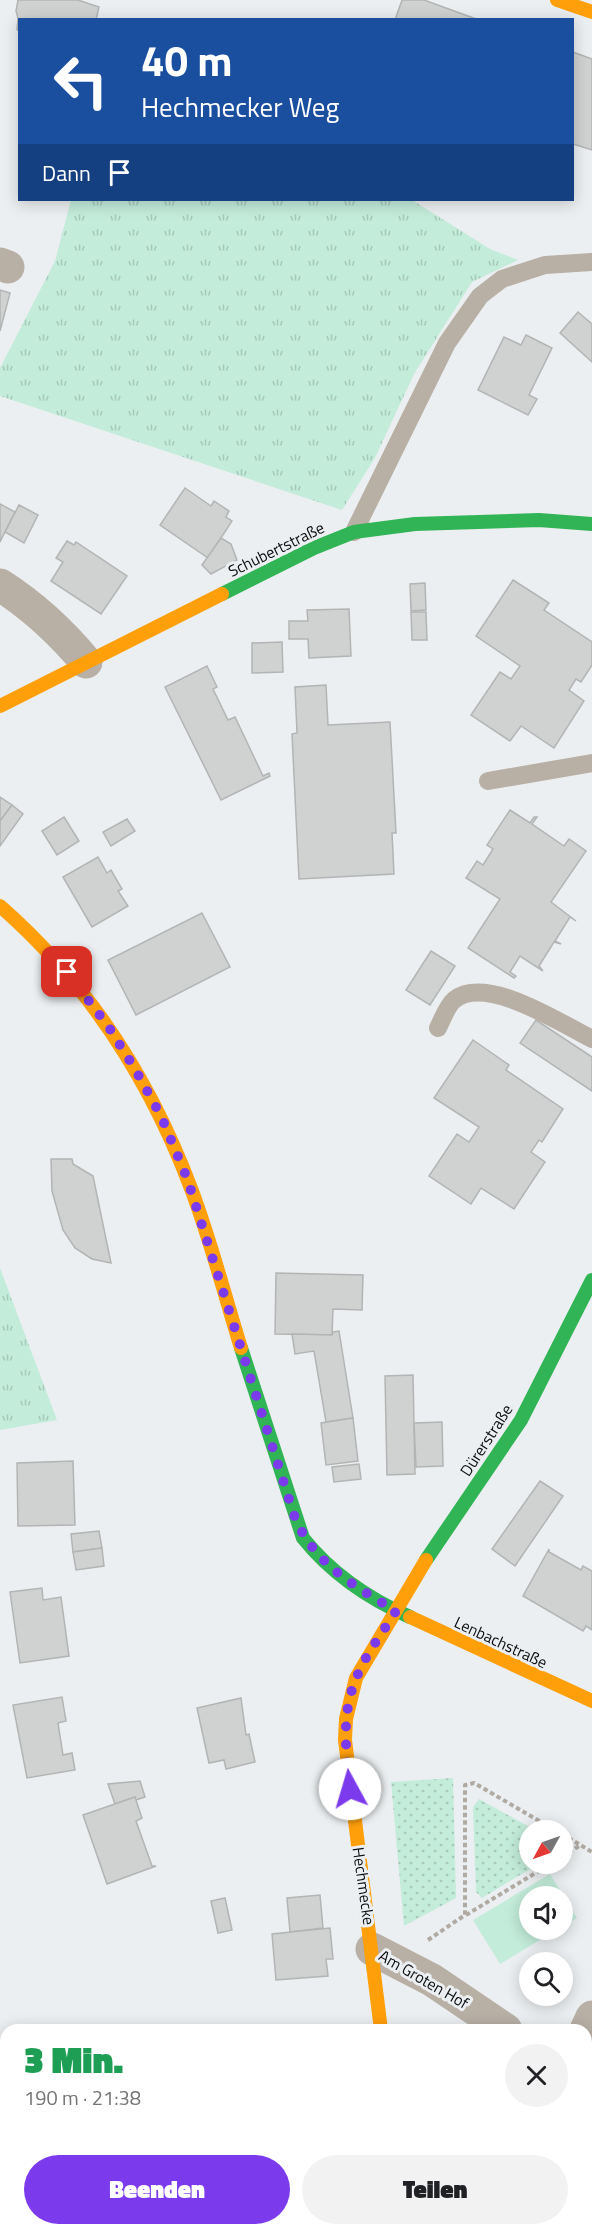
<!DOCTYPE html>
<html lang="de">
<head>
<meta charset="utf-8">
<style>
  body { margin:0; font-family:"Titillium Web",sans-serif; background:#f2f2f2; color:#202124; height:100vh; display:flex; flex-direction:column; font-size:22px; white-space:nowrap }
  * { box-sizing:border-box; margin:0 }
  p { font-size:20px; color:#757577 }
  .icon { flex:none; width:33px; height:33px; fill:none; stroke:currentColor; stroke-width:2; stroke-linecap:round; stroke-linejoin:round }
  .map { position:relative; flex:1; overflow:hidden }
  .side { position:absolute; left:0px; top:2024px; width:592px; height:212px; display:flex; flex-direction:column; background:#fff; border-radius:18px 18px 0 0; box-shadow:0 3px 15px #0003 }
  .side>* { flex:none }
  .guide { position:absolute; left:18px; top:18px; width:556px; height:183px; border-radius:0px; box-shadow:0 3px 15px #0003; background:#1a4fa0; color:#fff; overflow:hidden }
  .needle { width:39px; rotate:230deg }
  .controls { position:absolute; left:519px; top:1820px; display:grid; gap:12px }
  .controls a { display:grid; place-items:center; width:54px; height:54px; border-radius:50%; background:#fff; box-shadow:0 3px 15px #0003; font-size:30px }
  .pin { position:absolute; display:grid; place-items:center; width:51px; height:51px; color:#fff; margin:-26px; border-radius:12px; box-shadow:0 3px 9px #0006 }
  .me { position:absolute; width:66px; margin:-33px; rotate:354deg; stroke-linejoin:round; filter:drop-shadow(0 0 4px #0008) }
  .turn { display:flex; align-items:center; gap:21px; height:126px; padding:0 24px; font-size:27px }
  .turn .icon { width:78px; height:78px; stroke-width:2.5 }
  .turn b { display:block; font-size:42px; line-height:51px }
  .then { display:flex; align-items:center; height:57px; padding:0 24px; background:#0003; gap:12px; font-size:22px }
  .round { display:grid; place-items:center; flex:none; width:63px; height:63px; border-radius:32px; background:#f2f2f2 }
  .overview { display:flex; align-items:center; justify-content:space-between; height:102px; padding:0 24px }
  h1 { font-size:36px; font-weight:800; line-height:45px; color:#1e9e55 }
  .cta { display:flex; gap:12px; margin-top:auto; padding:12px 24px }
  .cta a { flex:1; height:69px; border-radius:36px; background:#7c3aed; color:#fff; font-size:24px; font-weight:800; line-height:69px; text-align:center }
  .cta a+a { background:#f2f2f2; color:#202124 }
  .map>svg:first-child { display:block }
</style>
</head>
<body>
<div class="map">
<svg width="592" height="2234" viewBox="0 0 592 2234">
  <defs>
    <pattern id="grass-tufts" width="24" height="20" patternUnits="userSpaceOnUse" patternTransform="scale(1.5)"><rect width="24" height="20" fill="#c3ecda"/><path d="M3 7l-1-3M5 7V3M7 7l1-3M15 17l-1-3M17 17v-4M19 17l1-3" fill="none" stroke="#a6c9ba"/></pattern>
    <pattern id="park-dots" width="8" height="8" patternUnits="userSpaceOnUse" patternTransform="scale(1.5)"><rect width="8" height="8" fill="#c3ecda"/><path d="M2 2h.1M6 6h.1" fill="none" stroke="#a6c9ba" stroke-width="1.8" stroke-linecap="round"/></pattern>
  </defs>
  <rect width="100%" height="100%" fill="#eceff1"/>
  <g fill="url(#grass-tufts)">
    <path d="M71,200H412L490,249L518,260L472,282L414,374L375,458L342,510L0,396V368L55,261Z"/>
    <path d="M0,1268L57,1420L0,1430Z"/>
  </g>
  <g fill="url(#park-dots)">
    <path d="M453,1778L456,1898L404,1926L391,1782Z"/>
    <path d="M479,1799L535,1830H530V1863H540L482,1898L476,1892L473,1807Z"/>
  </g>
  <path fill="#c3ecda" d="M550,1874L577,1918L563,1926L562,1896H530V1929H558L500,1964L473,1920Z"/>
  <g fill="#d0d1d1" stroke="#b3b4b4" stroke-width="1.5">
    <path d="M18,0H78L99,7L96,20H20V31L17,30L18,18L16,11Z"/>
    <path d="M402,0H424L479,20H395Z"/>
    <path d="M573,52L592,59V150L573,144Z"/>
    <path d="M0,290L10,293L0,331Z"/>
    <path d="M578,312L592,324V362L560,333Z"/>
    <path d="M526,335L552,348L529,395L537,399L528,415L478,390L504,337L521,345Z"/>
    <path d="M185,488L211,506L214,501L229,511L226,517L232,521L208,558L160,525Z"/>
    <path d="M0,504L15,512L0,542Z"/>
    <path d="M19,505L38,515L24,543L5,532Z"/>
    <path d="M221,538L231,544L237,560L211,574L202,565Z"/>
    <path d="M67,541L74,545L76,542L127,576L101,614L51,581L63,562L56,558Z"/>
    <path d="M513,580L549,603L544,610L592,642V665L581,682L576,679L569,690L584,701L554,748L521,726L510,741L471,715L500,672L511,679L520,666L476,636Z"/>
    <path d="M425,583L426,610L411,611L410,584Z"/>
    <path d="M349,609L351,656L309,658L308,639H289V621H308L307,610Z"/>
    <path d="M411,612H426L427,640H412Z"/>
    <path d="M282,642L283,672L252,673V643Z"/>
    <path d="M207,666L217,687L213,689L228,720L235,717L263,776L269,773L270,776L221,800L165,687Z"/>
    <path d="M326,685L328,725L390,722L396,833H392L394,874L299,879L292,734L297,733L295,687Z"/>
    <path d="M0,797L12,805L0,821Z"/>
    <path d="M12,805L23,814L0,846V821Z"/>
    <path d="M510,810L530,823L534,817H537L532,824L564,846L569,839L586,851L551,902L576,921L570,917L555,941L561,944L554,942L539,966L543,971L520,956L510,972L516,976L514,978L468,948L500,899L466,878L477,861L483,865L493,849L487,845Z"/>
    <path d="M64,817L79,841L57,855L42,831Z"/>
    <path d="M127,819L135,831L111,846L103,832Z"/>
    <path d="M98,857L107,873L111,870L122,889L118,891L128,906L92,927L63,877Z"/>
    <path d="M202,913L230,967L136,1015L108,960Z"/>
    <path d="M431,951L455,966L430,1005L406,990Z"/>
    <path d="M536,1020L592,1057V1091L520,1043Z"/>
    <path d="M473,1040L509,1065L506,1070L563,1109L542,1142L539,1140L531,1152L545,1162L514,1209L481,1188L471,1204L429,1176L457,1134L469,1142L479,1127L434,1098Z"/>
    <path d="M51,1159H72L73,1164L93,1176L111,1263L92,1259L75,1248L63,1230L52,1191Z"/>
    <path d="M276,1273L363,1275L362,1310L333,1309L332,1335L275,1334Z"/>
    <path d="M339,1331L353,1418L326,1422L314,1351L295,1354L292,1334L332,1335L333,1332Z"/>
    <path d="M413,1375L415,1474L387,1475L385,1376Z"/>
    <path d="M353,1418L358,1461L326,1465L321,1423Z"/>
    <path d="M442,1422L443,1466L416,1467L414,1423Z"/>
    <path d="M73,1461L75,1525L18,1526L17,1463Z"/>
    <path d="M359,1464L361,1479L334,1482L332,1467Z"/>
    <path d="M540,1481L563,1496L515,1566L492,1549Z"/>
    <path d="M99,1531L102,1548L73,1552L71,1534Z"/>
    <path d="M102,1548L104,1566L76,1570L73,1552Z"/>
    <path d="M549,1549V1552L581,1570L583,1566L592,1571V1630L586,1626L583,1631L523,1596Z"/>
    <path d="M42,1588L43,1600L61,1597L69,1656L20,1663L10,1592Z"/>
    <path d="M62,1697L66,1721L58,1723L63,1755L72,1753L75,1770L27,1778L13,1705Z"/>
    <path d="M241,1698L246,1735L249,1734L255,1762L226,1769L224,1760L209,1763L197,1708Z"/>
    <path d="M140,1781L145,1797L136,1800L135,1797L115,1804L108,1784Z"/>
    <path d="M135,1797L142,1818L136,1821L152,1866H156L107,1884L83,1815Z"/>
    <path d="M320,1895L323,1928L290,1932L287,1898Z"/>
    <path d="M225,1898L232,1930L218,1933L211,1901Z"/>
    <path d="M330,1928L333,1959H326L328,1976L276,1980L272,1934Z"/>
    <path d="M592,2228V2234H541L586,2229Z"/>
    <path d="M20,2229H84V2234H25Z"/>
    <path d="M460,2229H554V2233L461,2234Z"/>
  </g>
  <g fill="none" stroke-linecap="round" stroke-linejoin="round">
    <g stroke="#b0aaa3" stroke-width="4" stroke-dasharray="4.5 3" stroke-linecap="butt">
      <path d="M562,1834L592,1852"/>
      <path d="M562,1856L581,1845"/>
      <path d="M466,1915L552,1863"/>
      <path d="M428,1940L465,1915V1785L474,1783L555,1830"/>
    </g>
    <g stroke="#b8afa5" stroke-width="18">
      <path d="M354,532L447,343L480,296L502,279L545,265L592,262"/>
      <path d="M488,781L592,763"/>
      <path d="M438,1028C442,1020 447,1006 454,1000C486,974 560,1023 592,1039"/>
    </g>
    <g stroke="#b8afa5" stroke-width="33">
      <path d="M0,264L8,267"/>
      <path d="M0,585C33,606 61,632 86,662"/>
      <path d="M372,1949L432,1980L506,2030"/>
      <path d="M586,2030L592,2017"/>
      <path d="M586,2083L592,2087"/>
      <path d="M431,2229L433,2234"/>
    </g>
    <g stroke="#30b455" stroke-width="14">
      <path d="M222,594L314,548L354,532L415,524L539,520L592,524"/>
      <path d="M241,1348L303,1538C331,1573 369,1599 410,1617"/>
      <path d="M426,1560L521,1420L592,1280"/>
    </g>
    <g stroke="#ff9f0a" stroke-width="14">
      <path d="M557,0L592,12"/>
      <path d="M0,706L222,594"/>
      <path d="M0,906C89,984 151,1081 192,1191C211,1242 225,1296 241,1348"/>
      <path d="M410,1617L592,1701"/>
      <path d="M381,2030L345,1740L346,1719L356,1678L426,1560"/>
    </g>
  </g>
  <g fill="none" stroke-linecap="round" stroke-linejoin="round">
    <path stroke="#7c3aed" stroke-width="10" stroke-dasharray="0 18" d="M67,972L108,1026L135,1069L161,1116L187,1178L295,1518C315,1564 354,1586 396,1611C383,1632 365,1655 356,1679C341,1714 346,1752 350,1789"/>
  </g>
  <g text-anchor="middle" dominant-baseline="central" stroke-width="6" stroke-linejoin="round" paint-order="stroke">
    <g font-size="16" fill="#0c0d0f" stroke="#ebeff2">
      <text transform="translate(276 549) rotate(-26)">Schubertstraße</text>
      <text transform="translate(486 1440) rotate(-57)">Dürerstraße</text>
      <text transform="translate(501 1642) rotate(25)">Lenbachstraße</text>
      <text transform="translate(364 1886) rotate(82)">Hechmecke</text>
      <text transform="translate(424 1979) rotate(30)">Am Groten Hof</text>
    </g>
  </g>
</svg>
<div class="controls">
<a><svg class="needle" viewBox="-14 -14 28 28"><path d="M0-13l5 13h-10z" fill="#e53935"/><path d="M0 13l5-13h-10z" fill="#757577"/></svg></a>
<a><svg class="icon" aria-label="sound" viewBox="0 0 24 24"><path d="M4 9h4l5-4v14l-5-4H4zM17 9q2 3 0 6"/></svg></a>
<a><svg class="icon" aria-label="search" viewBox="0 0 24 24"><circle cx="10" cy="10" r="6"/><path d="M15 15l6 6"/></svg></a>
</div>
<div class="pin" style="left:67px;top:972px;background:#d93025"><svg class="icon" aria-label="arrive" viewBox="0 0 24 24"><path d="M6 21V4h12l-3 4 3 4H6"/></svg></div>
<svg class="me" style="left:350px;top:1789px" viewBox="-20 -20 40 40"><circle r="19" fill="#fff"/><path d="M0-13L10 11 0 6-10 11z" fill="#7c3aed"/></svg>
<div class="guide">
<div class="turn"><svg class="icon" aria-label="left" viewBox="0 0 24 24"><path d="M17 20v-9H6M10 6l-5 5 5 5"/></svg><div><b>40 m</b>Hechmecker Weg</div></div>
<div class="then">Dann<svg class="icon" aria-label="arrive" viewBox="0 0 24 24"><path d="M6 21V4h12l-3 4 3 4H6"/></svg></div>
</div>
<section class="side">
<div class="overview"><div><h1>3 Min.</h1><p>190 m · 21:38</p></div><a class="round"><svg class="icon" aria-label="close" viewBox="0 0 24 24"><path d="M6 6l12 12M18 6L6 18"/></svg></a></div>
<div class="cta"><a>Beenden</a><a>Teilen</a></div>
</section>
</div>
</body>
</html>
